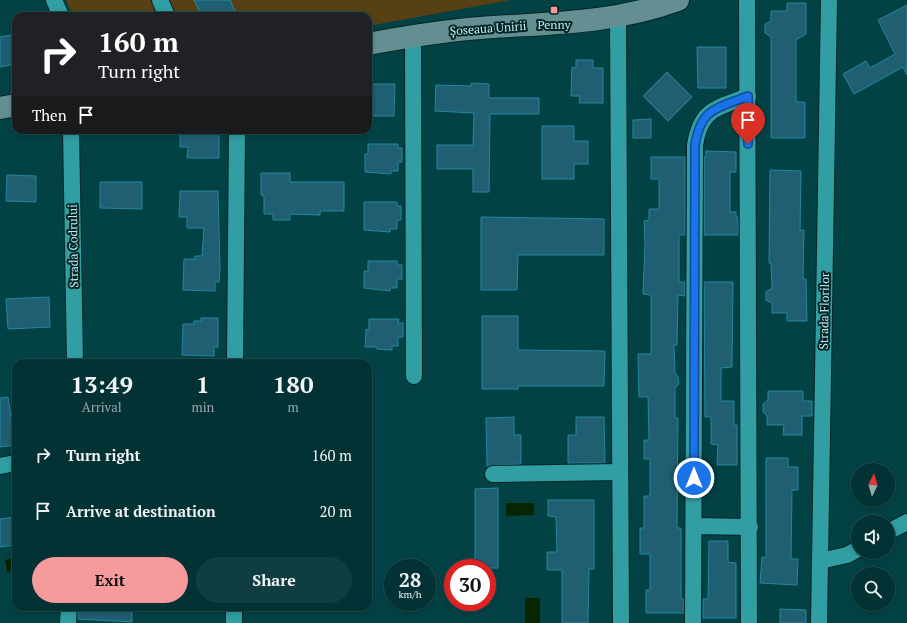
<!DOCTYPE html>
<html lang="en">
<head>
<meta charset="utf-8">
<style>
  body { margin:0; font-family:"PT Serif",serif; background:#103e40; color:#f1f3f6; height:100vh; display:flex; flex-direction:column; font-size:15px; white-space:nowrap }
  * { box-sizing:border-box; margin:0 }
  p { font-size:13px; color:#96aaac }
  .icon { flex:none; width:22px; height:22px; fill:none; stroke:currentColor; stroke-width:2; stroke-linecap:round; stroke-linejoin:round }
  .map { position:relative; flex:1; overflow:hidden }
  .drawer { position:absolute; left:12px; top:359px; width:360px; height:252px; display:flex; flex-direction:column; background:#023234; border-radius:12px; box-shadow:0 2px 6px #0003,0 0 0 1px #234d4f }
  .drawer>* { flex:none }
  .banner { position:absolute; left:12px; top:12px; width:360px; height:122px; border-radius:12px; box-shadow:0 2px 6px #0003,0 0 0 1px #234d4f; background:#202124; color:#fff; overflow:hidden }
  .needle { width:26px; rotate:5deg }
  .controls { position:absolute; left:851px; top:463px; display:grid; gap:8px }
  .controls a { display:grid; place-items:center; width:44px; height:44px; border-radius:50%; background:#023234; box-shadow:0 2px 6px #0003,0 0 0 1px #234d4f; font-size:20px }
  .speed { position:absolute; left:384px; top:559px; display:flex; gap:8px; font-size:20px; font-weight:700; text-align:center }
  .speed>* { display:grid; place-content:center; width:52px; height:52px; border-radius:50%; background:#023234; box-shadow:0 2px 6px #0003,0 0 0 1px #234d4f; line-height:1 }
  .speed small { font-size:10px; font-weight:400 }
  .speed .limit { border:6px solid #d22; background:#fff; color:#111 }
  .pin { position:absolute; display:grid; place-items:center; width:34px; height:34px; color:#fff; margin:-41px -17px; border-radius:50% 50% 50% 0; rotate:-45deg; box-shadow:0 0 4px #0007 }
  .pin .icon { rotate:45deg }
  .me { position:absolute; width:44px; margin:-22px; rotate:0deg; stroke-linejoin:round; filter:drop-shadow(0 0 3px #0008) }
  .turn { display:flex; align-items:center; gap:14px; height:84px; padding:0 20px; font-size:18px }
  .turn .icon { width:52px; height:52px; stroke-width:2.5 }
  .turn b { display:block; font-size:28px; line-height:34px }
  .then { display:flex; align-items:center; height:38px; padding:0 20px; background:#0003; gap:8px; font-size:15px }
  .eta { display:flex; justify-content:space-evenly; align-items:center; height:68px; text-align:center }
  .eta b { font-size:24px; font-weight:700; line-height:28px }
  .action { display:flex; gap:8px; margin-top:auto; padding:8px 20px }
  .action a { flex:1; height:46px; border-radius:24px; background:#f59b9b; color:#111; font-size:16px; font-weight:700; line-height:46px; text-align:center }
  .action a+a { background:#103e40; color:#f1f3f6 }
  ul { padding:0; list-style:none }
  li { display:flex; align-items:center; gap:12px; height:56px; padding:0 20px }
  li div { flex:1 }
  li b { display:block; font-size:15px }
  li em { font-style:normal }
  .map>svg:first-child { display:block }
</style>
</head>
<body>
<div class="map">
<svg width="907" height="623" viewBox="0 0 907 623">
  <rect width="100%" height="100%" fill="#024245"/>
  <path fill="#574014" d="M66,0H511L368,26V16H73Z"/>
  <g fill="#082502">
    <path d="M506,503H534V515L506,516Z"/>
    <path d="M16,557V570L7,572L5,560Z"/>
    <rect x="525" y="598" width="15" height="25"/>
  </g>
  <g fill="#205f71" stroke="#2387a1">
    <path d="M194,0H230L237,16H202Z"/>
    <path d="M787,3H806V34L796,40V102H805V138H771V37L765,33V24L771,21V11H787Z"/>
    <path d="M907,5V75L903,67L854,94L843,74L866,61L870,68L895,54L878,20Z"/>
    <path d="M16,34V64L0,67V37Z"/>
    <path d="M697,47H726V88H698Z"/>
    <path d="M576,60H593V68H603V103H579L580,96H571L572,67L576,68Z"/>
    <path d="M667,72L692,97L668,121L643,96Z"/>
    <path d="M471,83L489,84V98H539V114H490L489,192H473V169H437V145H473L474,113L435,111L436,85L471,86Z"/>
    <path d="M368,84H395L394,116H368Z"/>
    <path d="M651,119V138H633V120Z"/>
    <path d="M542,126H574V141H588V164H574V179H542Z"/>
    <path d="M180,130H219V158H187L188,147H180Z"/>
    <path d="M368,144H398V148H402V162H398V171H391V174L365,172V154H368Z"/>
    <path d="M706,151L736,152V172H730V212H736V217H738V235H704V157H706Z"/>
    <path d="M651,157H685V235H679V282H685V296L678,295L677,345H674L675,373L678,377L679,384L675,388V418H678L677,528H681V599H684V613H646V590H650V554H640V528H644V496H650V459H644V440H649L648,397H639L638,354H651V295L643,294L645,243L644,221L649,220V209H659V179H651Z"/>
    <path d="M770,170L801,171L800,230H804L803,279H806L807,321H787V313H772V303L766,300V292L772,288L771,263H769Z"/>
    <path d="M261,173H290V182H344V211H320V215L290,214V220H273V214H264V196L261,195Z"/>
    <path d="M7,175L36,176V202L6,201Z"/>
    <path d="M100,182H142V209L100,208Z"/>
    <path d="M180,191H218L220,270L219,282H215V291L183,290L184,259H195V256H202L204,228H187V217H179Z"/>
    <path d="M364,202H397V206H401V220H397V229H390V232L364,230Z"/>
    <path d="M481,217L604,219V255H518L517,290H481Z"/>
    <path d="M368,261H397V265H402V279H397V288H390V291L364,288V271H368Z"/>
    <path d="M704,282H733L732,367L721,368V401H734V425H737V465H717L718,445L711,444V417H705Z"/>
    <path d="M49,297L50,327L8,329L6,299Z"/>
    <path d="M482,316H518V350L605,351L604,386H518V389H482Z"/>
    <path d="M201,318H218V347H214V356L182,355L183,324H194V321H201Z"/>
    <path d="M369,319H399L398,323H403V337H398V346H392V350L377,349V347H365L366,329L369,330Z"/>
    <path d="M768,391H803V401H812V416H802V435H783L784,425H767V416L763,412V404L768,400Z"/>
    <path d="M8,397L15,445L0,447V398Z"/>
    <path d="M514,417V435H521V464L487,466L486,418Z"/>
    <path d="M576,417H604L605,463H568V435H576Z"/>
    <path d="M766,458H788V467H798V490H792L791,559H798L797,585L760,583L762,557L766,558Z"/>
    <path d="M498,488V568H475V489Z"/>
    <path d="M548,500H594V569H589L588,623H562V570H547V552H557L556,517L548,516Z"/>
    <path d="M16,517V545L0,547V519Z"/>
    <path d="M709,541H728V562L736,563V618H703V599H708Z"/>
    <path d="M78,607H132V622L78,619Z"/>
    <path d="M780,609L806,610V623H780Z"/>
  </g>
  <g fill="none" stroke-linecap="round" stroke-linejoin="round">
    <defs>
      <g id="minor">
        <path d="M54,0L61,16"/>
        <path d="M160,0L167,16"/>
        <path d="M747,0L749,623"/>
        <path d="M618,17L621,623"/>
        <path d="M413,36L414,376"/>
        <path d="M71,130L75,363"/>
        <path d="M235,363L237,130"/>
        <path d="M0,466L16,463"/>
        <path d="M493,474L620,472"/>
        <path d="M694,526L750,527"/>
        <path d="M888,532L907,522"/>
        <path d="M820,561L847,555L858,549"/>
        <path d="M68,623L69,607"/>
        <path d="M234,623V607"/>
        <path d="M693,623L695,145C701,108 716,109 748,96"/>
        <path d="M819,623L829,0"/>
      </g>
      <g id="secondary">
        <path d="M368,44C405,37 442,31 480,28C549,23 612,24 678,0"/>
        <path d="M0,108L16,105"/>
      </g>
    </defs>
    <use href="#minor" stroke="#042627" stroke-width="18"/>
    <use href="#secondary" stroke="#042627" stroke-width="24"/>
    <use href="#minor" stroke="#319ea3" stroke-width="16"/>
    <use href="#secondary" stroke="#638f93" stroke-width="22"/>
  </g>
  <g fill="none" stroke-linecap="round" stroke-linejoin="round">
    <defs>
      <path id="route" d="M694,478L695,145C701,108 716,109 748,96V144"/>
    </defs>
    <use href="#route" stroke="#114b97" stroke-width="10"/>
    <use href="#route" stroke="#1a73e8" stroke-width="7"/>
  </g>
  <rect fill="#f59b9b" stroke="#042627" stroke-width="1.5" x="550" y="6" width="8" height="8" rx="2"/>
  <g text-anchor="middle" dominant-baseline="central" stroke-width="4" stroke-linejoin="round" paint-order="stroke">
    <g font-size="12" fill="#bfedef" stroke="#042627">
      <text x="554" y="24">Penny</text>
    </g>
    <g font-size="12" fill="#bfedef" stroke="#042627">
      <text transform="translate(488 28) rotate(-4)">Șoseaua Unirii</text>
      <text transform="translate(73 246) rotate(-91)">Strada Codrului</text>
      <text transform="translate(824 311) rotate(-89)">Strada Florilor</text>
    </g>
  </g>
</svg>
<div class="controls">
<a><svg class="needle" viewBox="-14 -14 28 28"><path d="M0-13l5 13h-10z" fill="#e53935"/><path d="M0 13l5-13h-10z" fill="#96aaac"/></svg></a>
<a><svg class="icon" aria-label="sound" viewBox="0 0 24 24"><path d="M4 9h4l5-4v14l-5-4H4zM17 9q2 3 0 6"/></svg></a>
<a><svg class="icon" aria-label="search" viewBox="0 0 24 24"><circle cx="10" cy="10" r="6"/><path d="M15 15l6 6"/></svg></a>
</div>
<div class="speed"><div>28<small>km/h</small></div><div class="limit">30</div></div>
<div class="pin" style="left:748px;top:144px;background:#d93025"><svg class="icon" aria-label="arrive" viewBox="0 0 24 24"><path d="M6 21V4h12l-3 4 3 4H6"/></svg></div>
<svg class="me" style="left:694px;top:478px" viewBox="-20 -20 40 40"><circle r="17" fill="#1a73e8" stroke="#fff" stroke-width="3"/><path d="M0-11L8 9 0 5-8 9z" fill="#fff"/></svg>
<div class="banner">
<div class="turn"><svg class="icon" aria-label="right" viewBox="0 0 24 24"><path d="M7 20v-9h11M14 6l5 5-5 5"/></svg><div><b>160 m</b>Turn right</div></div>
<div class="then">Then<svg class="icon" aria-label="arrive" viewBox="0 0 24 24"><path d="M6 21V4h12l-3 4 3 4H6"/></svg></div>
</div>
<section class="drawer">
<div class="eta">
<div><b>13:49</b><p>Arrival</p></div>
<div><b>1</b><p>min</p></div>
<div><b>180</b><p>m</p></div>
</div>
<ul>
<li><svg class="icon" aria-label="right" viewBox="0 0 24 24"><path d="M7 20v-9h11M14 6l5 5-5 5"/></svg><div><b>Turn right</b></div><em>160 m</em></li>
<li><svg class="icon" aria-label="arrive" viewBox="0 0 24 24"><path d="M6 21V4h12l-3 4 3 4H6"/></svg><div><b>Arrive at destination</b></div><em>20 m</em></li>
</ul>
<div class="action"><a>Exit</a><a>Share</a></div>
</section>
</div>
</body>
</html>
